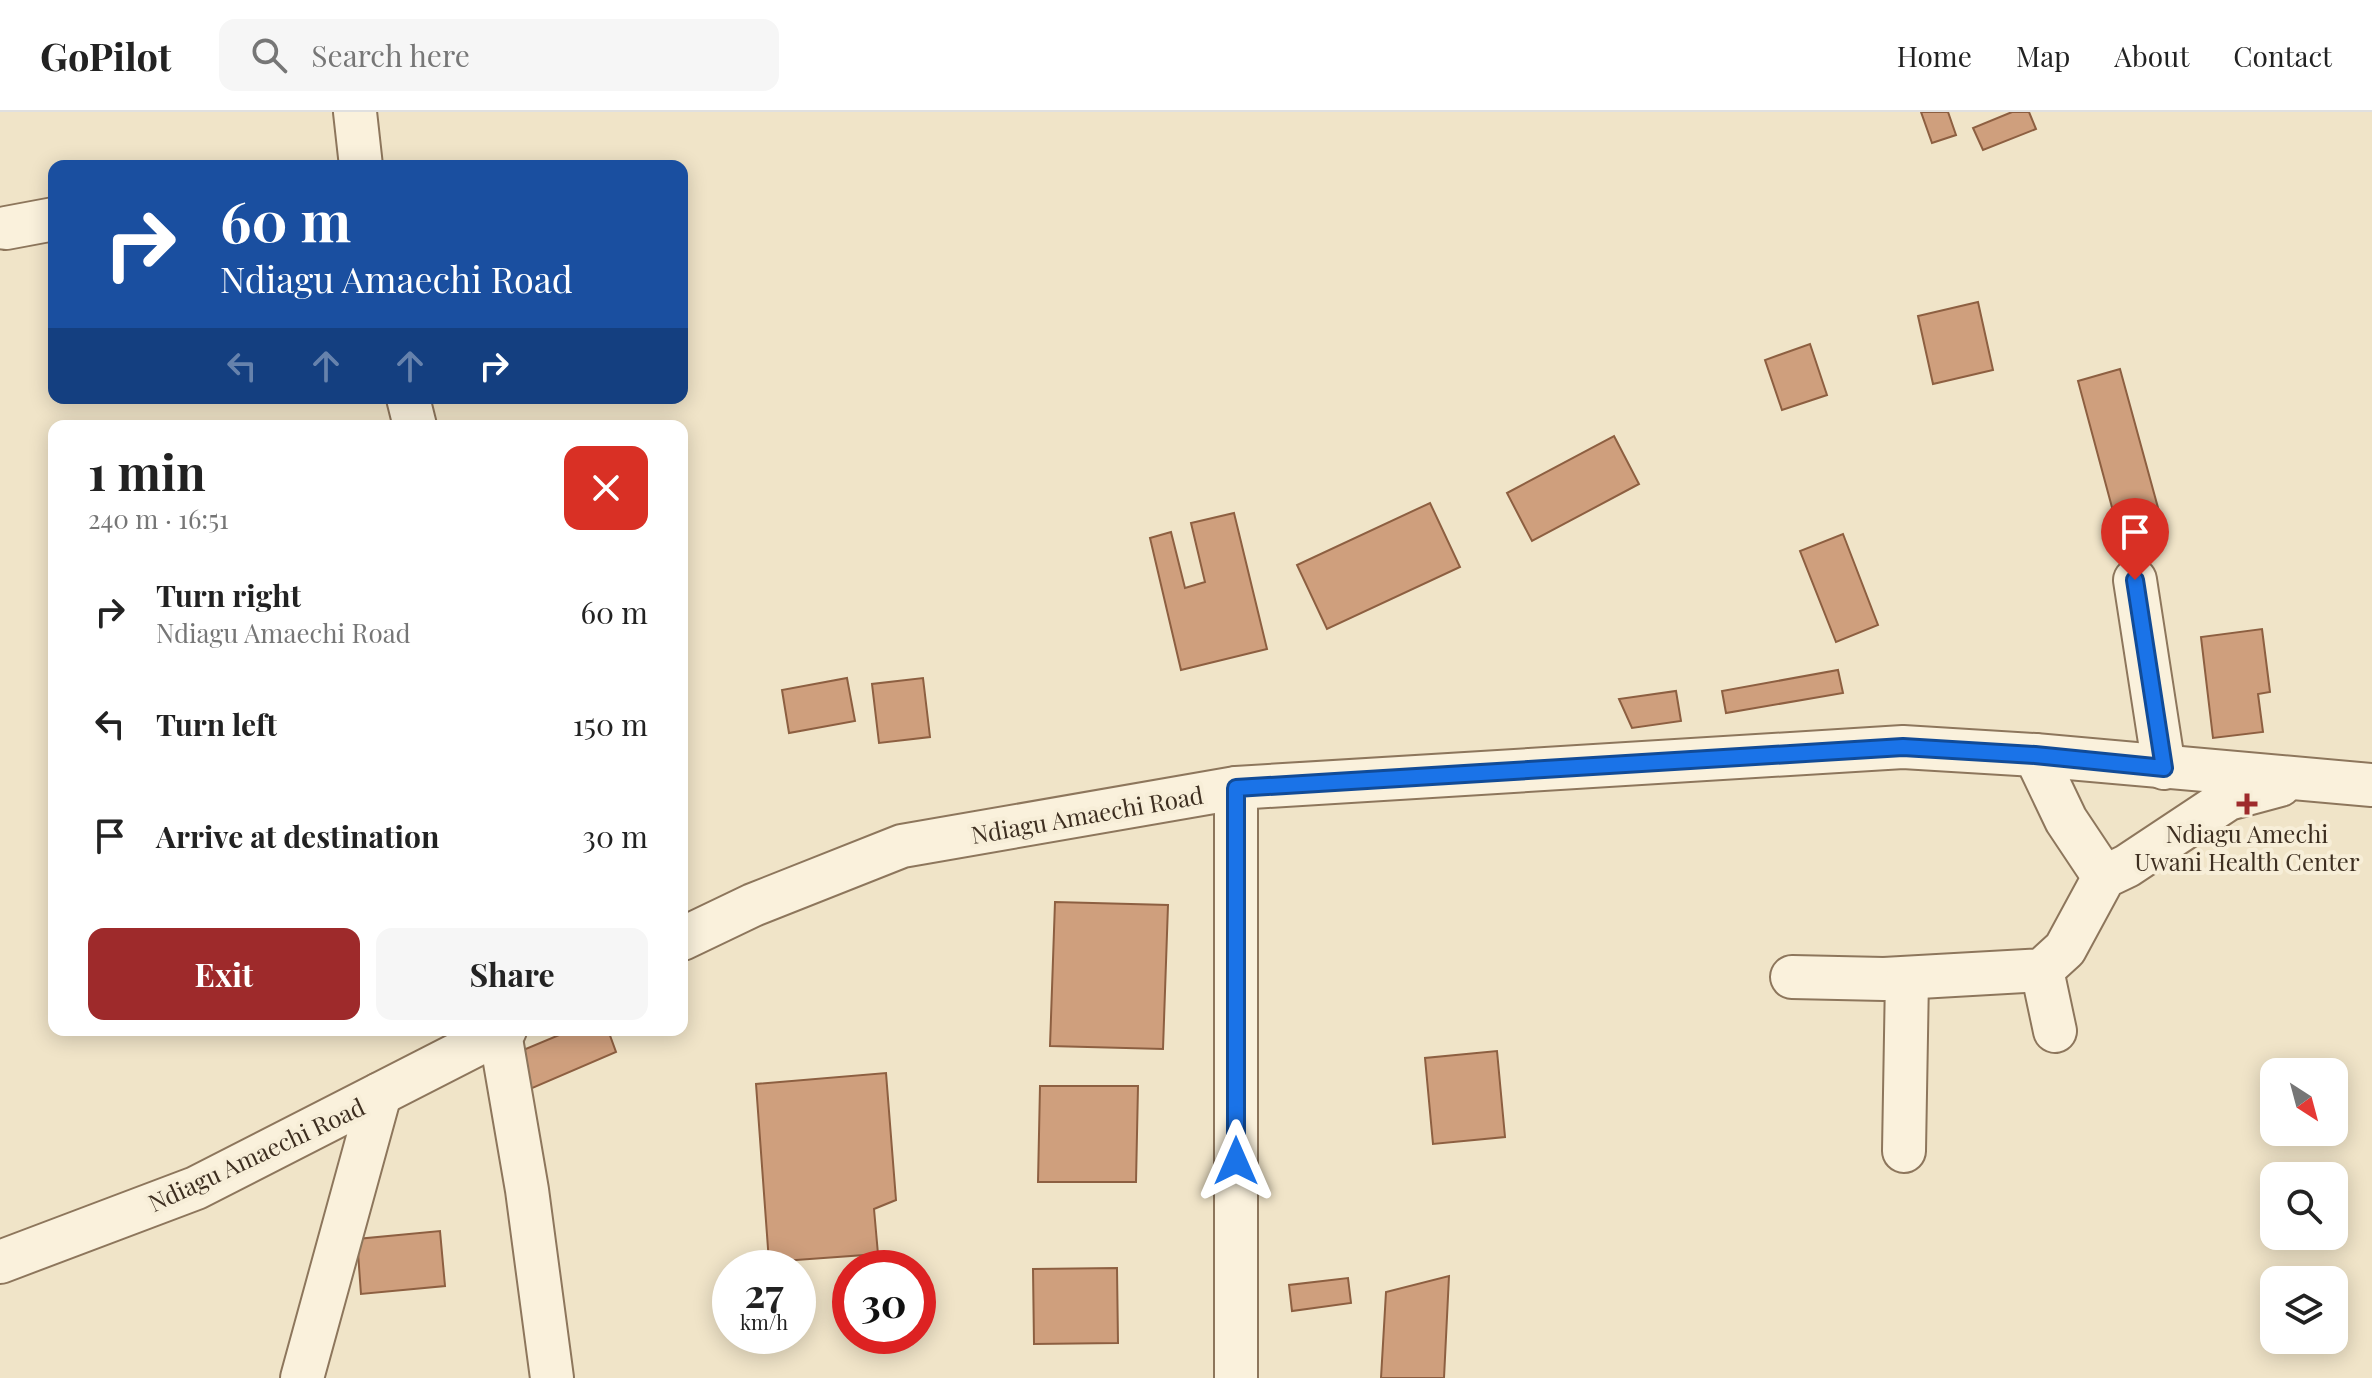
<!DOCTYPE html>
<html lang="en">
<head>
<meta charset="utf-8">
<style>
  body { margin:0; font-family:"Playfair Display",serif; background:#f6f6f6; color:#222; height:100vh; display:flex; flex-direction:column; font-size:30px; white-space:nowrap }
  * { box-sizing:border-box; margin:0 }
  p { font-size:26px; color:#767676 }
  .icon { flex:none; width:44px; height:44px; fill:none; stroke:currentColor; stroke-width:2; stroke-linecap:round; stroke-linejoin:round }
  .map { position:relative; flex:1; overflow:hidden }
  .sheet { position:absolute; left:48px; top:308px; width:640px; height:616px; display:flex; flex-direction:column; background:#fff; border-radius:16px; box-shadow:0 4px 20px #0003 }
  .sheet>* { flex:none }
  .guide { position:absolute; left:48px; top:48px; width:640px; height:244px; border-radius:16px; box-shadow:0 4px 20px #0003; background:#1a4fa0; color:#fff; overflow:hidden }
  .needle { width:52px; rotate:144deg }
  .fabs { position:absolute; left:2260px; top:946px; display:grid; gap:16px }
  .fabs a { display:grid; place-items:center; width:88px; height:88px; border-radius:16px; background:#fff; box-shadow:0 4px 20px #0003; font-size:40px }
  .speed { position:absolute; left:712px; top:1138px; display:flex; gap:16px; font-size:40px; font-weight:700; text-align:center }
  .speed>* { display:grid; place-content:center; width:104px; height:104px; border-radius:50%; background:#fff; box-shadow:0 4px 20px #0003; line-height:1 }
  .speed small { font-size:20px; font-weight:400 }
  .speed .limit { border:12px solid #d22; background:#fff; color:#111 }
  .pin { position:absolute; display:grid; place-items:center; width:68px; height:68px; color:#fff; margin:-82px -34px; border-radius:50% 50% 50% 0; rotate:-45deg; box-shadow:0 0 8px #0007 }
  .pin .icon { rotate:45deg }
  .me { position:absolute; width:88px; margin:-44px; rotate:0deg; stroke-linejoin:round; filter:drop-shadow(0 0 6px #0008) }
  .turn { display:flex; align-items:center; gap:28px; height:168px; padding:0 40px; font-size:36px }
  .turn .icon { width:104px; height:104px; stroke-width:2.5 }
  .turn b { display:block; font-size:56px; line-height:68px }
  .lanes { display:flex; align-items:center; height:76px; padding:0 40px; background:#0003; justify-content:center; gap:40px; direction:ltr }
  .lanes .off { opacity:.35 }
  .round { display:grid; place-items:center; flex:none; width:84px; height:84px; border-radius:16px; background:#f6f6f6 }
  .head { display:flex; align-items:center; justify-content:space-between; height:136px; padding:0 40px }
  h1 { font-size:48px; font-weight:700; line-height:60px }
  .action { display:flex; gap:16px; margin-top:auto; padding:16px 40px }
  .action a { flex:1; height:92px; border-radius:16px; background:#9e2a2b; color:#fff; font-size:32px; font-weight:700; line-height:92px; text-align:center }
  .action a+a { background:#f6f6f6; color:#222 }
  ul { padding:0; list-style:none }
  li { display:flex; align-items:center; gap:24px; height:112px; padding:0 40px }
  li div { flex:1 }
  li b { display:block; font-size:30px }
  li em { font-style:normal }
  header { display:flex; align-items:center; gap:48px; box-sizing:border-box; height:112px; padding:0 40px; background:#fff; border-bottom:2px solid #e0e0e0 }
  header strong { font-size:38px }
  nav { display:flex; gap:44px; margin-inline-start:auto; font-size:28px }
  .search { width:560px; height:72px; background:#f6f6f6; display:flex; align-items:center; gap:20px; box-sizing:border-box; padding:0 28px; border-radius:16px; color:#767676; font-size:30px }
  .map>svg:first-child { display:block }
</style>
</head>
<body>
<header>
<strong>GoPilot</strong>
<div class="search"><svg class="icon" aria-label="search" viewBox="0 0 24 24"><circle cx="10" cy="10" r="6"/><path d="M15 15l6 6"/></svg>Search here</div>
<nav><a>Home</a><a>Map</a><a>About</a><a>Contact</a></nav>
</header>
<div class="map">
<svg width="2372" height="1266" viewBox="0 0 2372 1266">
  <rect width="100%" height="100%" fill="#f0e4c8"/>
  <g fill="#cf9f7d" stroke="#8d5f41" stroke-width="2">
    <path d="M1921,0H1948L1956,23L1932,31Z"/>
    <path d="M2012,0H2029L2036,17L1983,38L1973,16Z"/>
    <path d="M1978,190L1993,258L1933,272L1918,204Z"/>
    <path d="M1810,232L1827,283L1782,298L1765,248Z"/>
    <path d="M2120,257L2160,403L2117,414L2078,269Z"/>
    <path d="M1614,324L1639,372L1532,429L1507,381Z"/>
    <path d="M1430,391L1460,455L1327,517L1297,453Z"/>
    <path d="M1234,401L1267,537L1181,558L1150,426L1171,420L1185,476L1205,470L1191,411Z"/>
    <path d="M1843,422L1878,513L1836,530L1800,439Z"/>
    <path d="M2262,517L2270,580L2258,582L2263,620L2213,626L2201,525Z"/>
    <path d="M1838,558L1843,581L1726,601L1722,579Z"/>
    <path d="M847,566L855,609L789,621L782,578Z"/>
    <path d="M923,566L930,625L879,631L872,572Z"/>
    <path d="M1676,579L1681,609L1632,616L1619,587Z"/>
    <path d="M1055,790L1168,793L1163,937L1050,934Z"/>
    <path d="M571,918H608L616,940L530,977L516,941Z"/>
    <path d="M1497,939L1505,1025L1433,1032L1425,946Z"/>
    <path d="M886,961L896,1088L874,1097L878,1142L769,1150L756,972Z"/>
    <path d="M1040,974H1138L1136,1070H1038Z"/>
    <path d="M440,1119L445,1174L361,1182L357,1127Z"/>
    <path d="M1117,1156L1118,1231L1034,1232L1033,1157Z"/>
    <path d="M1449,1164L1444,1266H1381L1386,1180Z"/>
    <path d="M1348,1166L1351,1191L1292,1199L1289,1173Z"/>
  </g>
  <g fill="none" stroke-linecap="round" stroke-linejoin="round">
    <defs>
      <g id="minor">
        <path d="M355,0L361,54"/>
        <path d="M6,116L54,107"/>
        <path d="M408,286L415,314"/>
        <path d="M2135,468L2164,656"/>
        <path d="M2035,643L2066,708L2104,765"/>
        <path d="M1236,676V1266"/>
        <path d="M682,827L753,793L902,734L1236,676L1903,635L2035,643L2372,673"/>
        <path d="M2042,858L2055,919"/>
        <path d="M1792,865L1884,867L2042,858L2065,837L2104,765L2127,754L2228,687L2280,673"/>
        <path d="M500,921L527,1078L552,1266"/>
        <path d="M1904,1039L1907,866"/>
        <path d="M0,1150L196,1076L505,918"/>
        <path d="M302,1266L380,982"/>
      </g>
    </defs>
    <use href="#minor" stroke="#8d765c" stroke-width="46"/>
    <use href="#minor" stroke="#faf1dc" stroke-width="42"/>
  </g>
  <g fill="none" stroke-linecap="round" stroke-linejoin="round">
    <defs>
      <path id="route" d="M1236,1049V676L1903,635L2035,643L2164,656L2135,468"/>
    </defs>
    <use href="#route" stroke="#114b97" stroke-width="20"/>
    <use href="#route" stroke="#1a73e8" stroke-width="14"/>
  </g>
  <path fill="#9e2a2b" stroke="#f7eed8" stroke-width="3" d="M2243 680h8v8h8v8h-8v8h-8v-8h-8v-8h8z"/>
  <g text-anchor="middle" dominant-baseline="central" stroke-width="8" stroke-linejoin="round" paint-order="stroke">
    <g font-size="24" fill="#3d2e20" stroke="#f7eed8">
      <text transform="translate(1087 702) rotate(-10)">Ndiagu Amaechi Road</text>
      <text transform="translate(256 1042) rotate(-25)">Ndiagu Amaechi Road</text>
    </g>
    <g font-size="24" fill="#3d2e20" stroke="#f7eed8">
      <text x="2247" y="721">Ndiagu Amechi<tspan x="2247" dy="28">Uwani Health Center</tspan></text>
    </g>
  </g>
</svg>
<div class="fabs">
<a><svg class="needle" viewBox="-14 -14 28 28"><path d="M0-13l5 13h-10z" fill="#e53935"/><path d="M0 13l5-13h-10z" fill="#767676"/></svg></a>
<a><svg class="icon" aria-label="search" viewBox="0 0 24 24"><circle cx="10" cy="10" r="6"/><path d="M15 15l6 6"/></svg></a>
<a><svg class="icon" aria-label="layers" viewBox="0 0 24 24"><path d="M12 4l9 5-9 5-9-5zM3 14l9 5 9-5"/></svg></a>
</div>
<div class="speed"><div>27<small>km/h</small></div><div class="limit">30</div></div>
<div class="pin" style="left:2135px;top:468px;background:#d93025"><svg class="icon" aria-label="arrive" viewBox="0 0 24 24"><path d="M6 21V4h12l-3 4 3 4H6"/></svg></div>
<svg class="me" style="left:1236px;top:1049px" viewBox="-20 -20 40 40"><path d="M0-17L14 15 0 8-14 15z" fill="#1a73e8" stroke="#fff" stroke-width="4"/></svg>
<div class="guide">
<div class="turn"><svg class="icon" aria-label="right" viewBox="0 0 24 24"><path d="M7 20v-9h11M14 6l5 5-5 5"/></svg><div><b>60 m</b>Ndiagu Amaechi Road</div></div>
<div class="lanes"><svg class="icon off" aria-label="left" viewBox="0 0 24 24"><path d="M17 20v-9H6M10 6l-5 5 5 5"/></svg><svg class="icon off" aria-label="ahead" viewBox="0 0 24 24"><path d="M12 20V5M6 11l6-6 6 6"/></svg><svg class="icon off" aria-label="ahead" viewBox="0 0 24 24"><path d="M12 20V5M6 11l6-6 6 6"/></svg><svg class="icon" aria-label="right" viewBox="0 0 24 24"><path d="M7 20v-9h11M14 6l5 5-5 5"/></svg></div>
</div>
<section class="sheet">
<div class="head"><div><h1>1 min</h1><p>240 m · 16:51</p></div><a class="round" style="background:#d93025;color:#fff"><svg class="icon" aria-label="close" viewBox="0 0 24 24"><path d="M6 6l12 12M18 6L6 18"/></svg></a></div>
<ul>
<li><svg class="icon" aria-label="right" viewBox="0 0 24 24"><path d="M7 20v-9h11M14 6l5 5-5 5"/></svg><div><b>Turn right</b><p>Ndiagu Amaechi Road</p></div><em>60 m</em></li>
<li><svg class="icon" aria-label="left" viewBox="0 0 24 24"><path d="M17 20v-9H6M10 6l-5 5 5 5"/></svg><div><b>Turn left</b></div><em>150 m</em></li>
<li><svg class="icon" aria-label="arrive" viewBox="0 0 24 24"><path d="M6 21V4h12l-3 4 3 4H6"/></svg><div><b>Arrive at destination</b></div><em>30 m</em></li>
</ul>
<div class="action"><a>Exit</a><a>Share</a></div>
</section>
</div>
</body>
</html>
